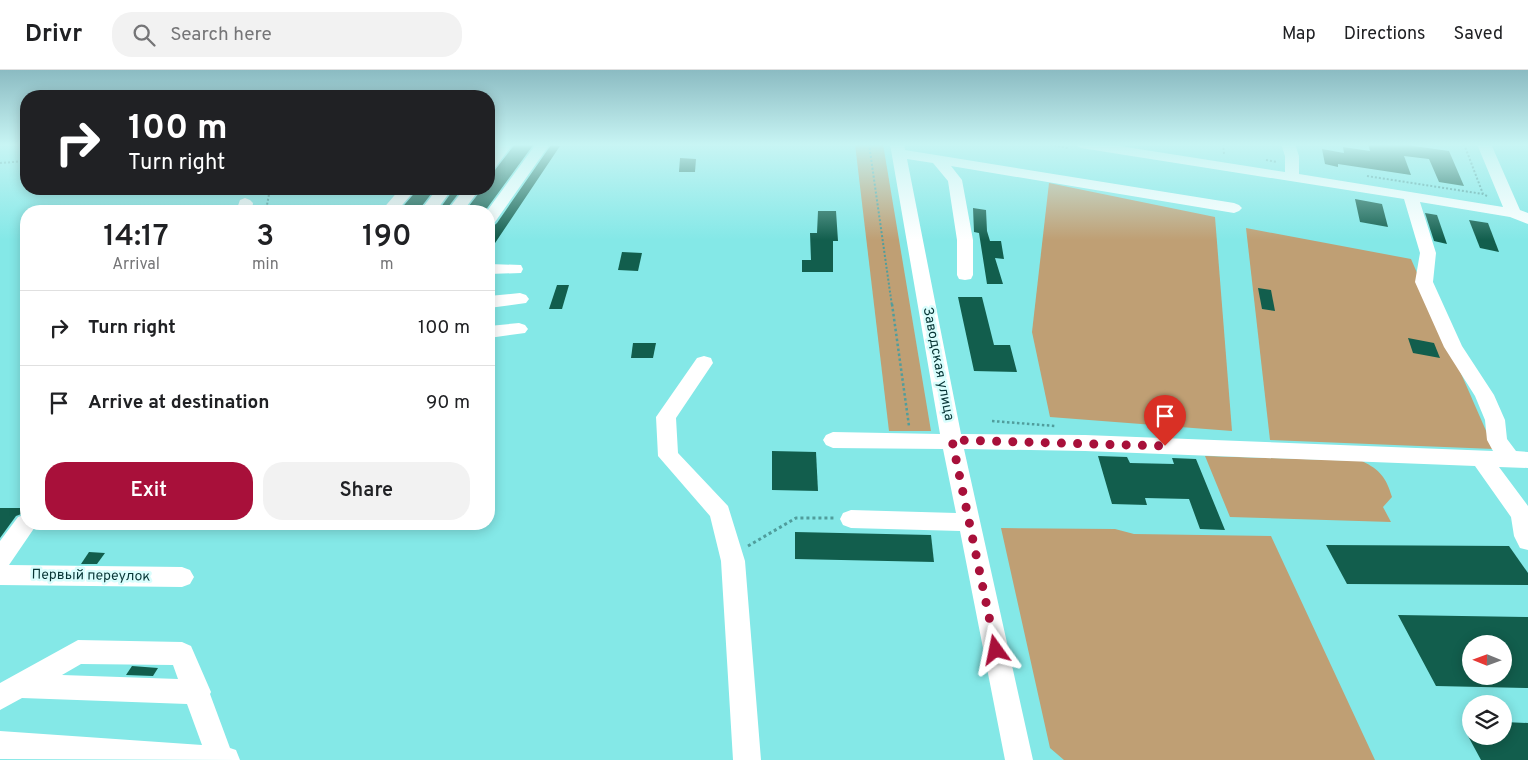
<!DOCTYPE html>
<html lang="en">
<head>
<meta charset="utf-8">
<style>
  body { margin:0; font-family:Overpass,sans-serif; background:#f2f2f2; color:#202124; height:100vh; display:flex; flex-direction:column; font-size:19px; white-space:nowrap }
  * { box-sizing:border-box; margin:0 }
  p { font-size:16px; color:#757577 }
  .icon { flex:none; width:28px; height:28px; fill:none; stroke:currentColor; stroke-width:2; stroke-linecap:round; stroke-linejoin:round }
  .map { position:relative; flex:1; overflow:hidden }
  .side { position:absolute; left:20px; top:135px; width:475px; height:325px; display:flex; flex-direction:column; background:#fff; border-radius:20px; box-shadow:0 2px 12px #0003 }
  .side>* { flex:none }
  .guide { position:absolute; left:20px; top:20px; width:475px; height:105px; border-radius:20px; box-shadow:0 2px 12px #0003; background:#202124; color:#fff; overflow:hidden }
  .needle { width:32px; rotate:271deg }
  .fabs { position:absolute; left:1462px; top:565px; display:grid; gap:10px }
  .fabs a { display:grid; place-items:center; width:50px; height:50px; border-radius:50%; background:#fff; box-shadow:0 2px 12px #0003; font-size:25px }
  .pin { position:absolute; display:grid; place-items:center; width:42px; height:42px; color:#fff; margin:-51px -21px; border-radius:50% 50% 50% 0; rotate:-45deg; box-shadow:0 0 5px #0007 }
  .pin .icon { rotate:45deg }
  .me { position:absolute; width:55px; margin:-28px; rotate:348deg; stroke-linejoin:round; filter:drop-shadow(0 0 4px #0008) }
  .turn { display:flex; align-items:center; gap:18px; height:105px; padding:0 25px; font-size:22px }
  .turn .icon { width:65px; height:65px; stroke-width:2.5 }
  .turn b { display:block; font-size:35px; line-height:42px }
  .eta { display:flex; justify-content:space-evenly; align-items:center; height:85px; text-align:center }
  .eta b { font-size:30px; font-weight:600; line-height:35px }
  .cta { display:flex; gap:10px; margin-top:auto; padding:10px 25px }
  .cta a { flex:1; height:58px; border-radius:20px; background:#a8103a; color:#fff; font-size:20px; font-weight:600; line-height:58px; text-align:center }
  .cta a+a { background:#f2f2f2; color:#202124 }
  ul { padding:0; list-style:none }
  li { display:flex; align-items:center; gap:15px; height:75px; padding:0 25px; border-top:1px solid #e0e0e0 }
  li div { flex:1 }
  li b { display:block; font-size:19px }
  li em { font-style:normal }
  header { display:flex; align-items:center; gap:30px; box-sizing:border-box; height:70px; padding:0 25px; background:#fff; border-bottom:1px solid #e0e0e0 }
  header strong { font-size:24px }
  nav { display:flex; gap:28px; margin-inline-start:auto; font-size:18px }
  .search { width:350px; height:45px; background:#f2f2f2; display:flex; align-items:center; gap:12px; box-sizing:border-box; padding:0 18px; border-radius:20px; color:#757577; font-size:19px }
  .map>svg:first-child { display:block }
</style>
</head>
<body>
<header>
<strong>Drivr</strong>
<div class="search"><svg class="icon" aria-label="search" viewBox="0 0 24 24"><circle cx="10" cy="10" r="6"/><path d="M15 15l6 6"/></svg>Search here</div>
<nav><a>Map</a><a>Directions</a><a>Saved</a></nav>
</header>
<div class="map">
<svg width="1528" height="690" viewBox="0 0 1528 690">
  <rect width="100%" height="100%" fill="#84e8e7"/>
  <g fill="#bf9f74">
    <path d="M855,74H883L931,361H889Z"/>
    <path d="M1049,113L1215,147L1232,361L1050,347L1032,262Z"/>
    <path d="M1246,158L1411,189L1494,379L1270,370Z"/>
    <path d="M1205,386L1362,391C1380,400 1386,407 1392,427L1383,437L1391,452L1230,447Z"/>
    <path d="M1001,458L1115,459L1134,464L1271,466L1375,690H1064L1050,678Z"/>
  </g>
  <g fill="#125e4d" fill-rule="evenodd">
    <path d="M515,74H534L485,141H465L482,119H489V102L495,100Z"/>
    <path d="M1368,74H1400L1449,81L1464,116L1439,112L1429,89L1404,86L1411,105L1338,94V97L1325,94L1322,79L1344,83L1343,77L1370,81Z"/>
    <path d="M551,75L560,76L489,182V160L497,153Z"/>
    <path d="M680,88L696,89L695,102H679Z"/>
    <path d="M418,119H435L418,141H399Z"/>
    <path d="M454,119H462L445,141H438Z"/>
    <path d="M1355,129L1382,134L1388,157L1360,152Z"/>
    <path d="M973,138L986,140L987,161L990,171H1001L1004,189L995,188L1003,214H987L979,163L974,162Z"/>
    <path d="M818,141H836L838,171H833V202H802V190H811L810,163H817Z"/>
    <path d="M1425,143L1437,145L1447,174L1434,171Z"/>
    <path d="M1469,150L1488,153L1499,182L1480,178Z"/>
    <path d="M622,182L642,183L638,201L618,200Z"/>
    <path d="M557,215H569L562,239H549Z"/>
    <path d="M1258,218L1271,220L1275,241L1262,239Z"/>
    <path d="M958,227H982L994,275H1010L1017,302L974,301Z"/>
    <path d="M1408,268L1434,273L1440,288L1413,283Z"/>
    <path d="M633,273H656L653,288H631Z"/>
    <path d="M772,381L816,382L818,421L772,420Z"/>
    <path d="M1098,386L1127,387L1130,393L1174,394L1172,388L1196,389L1225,460L1200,459L1189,429L1145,428L1147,435L1112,434Z"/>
    <path d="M0,438H26L24,443L16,446L0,468Z"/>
    <path d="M795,462L931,465L934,492L795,489Z"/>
    <path d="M1326,475L1509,476L1528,503V515L1347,514Z"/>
    <path d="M89,482L105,483L97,494H81Z"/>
    <path d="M1398,545L1528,547V618L1436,616ZM1471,574H1504V606H1471Z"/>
    <path d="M132,596L158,598L153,606L126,605Z"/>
    <path d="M1504,652L1528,653V690H1481L1468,666H1504Z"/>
  </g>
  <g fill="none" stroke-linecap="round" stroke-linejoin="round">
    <g stroke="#509d9c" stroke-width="2" stroke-dasharray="2 2" stroke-linecap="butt">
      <path d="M869,74L892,236"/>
      <path d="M1046,74L1069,78"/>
      <path d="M1223,74L1224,84"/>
      <path d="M1464,74L1483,124L1487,126"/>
      <path d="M1266,90L1277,92"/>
      <path d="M0,93L26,91"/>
      <path d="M1367,106L1483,124"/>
      <path d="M260,138L267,135L270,119"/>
    </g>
    <g stroke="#509d9c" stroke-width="2.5" stroke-dasharray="2.5 2.5" stroke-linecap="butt">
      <path d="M892,234L909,356"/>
      <path d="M992,351L1055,356"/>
    </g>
    <path stroke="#509d9c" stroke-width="3" stroke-dasharray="3 3" stroke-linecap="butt" d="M748,476L796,448H835"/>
    <g fill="#fff" fill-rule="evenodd">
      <path d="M499,74H513L494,99L489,100V87Z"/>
      <path d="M536,74H550L495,152L489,154V141H487Z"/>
      <path d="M890,74H904L905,80L1234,133L1239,135L1242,138L1239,141L1234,143L951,96L962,110L973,170V205L971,209L965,210L959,209L957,205V170L948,111L933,93L907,89L961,364L1085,365L1493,381L1487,370L1485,350L1475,326L1444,277L1415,212L1420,183L1404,129L1081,78L1074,74H1107L1285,102V86L1281,74H1295L1299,86V104L1503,137L1477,74H1491L1520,140L1528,143V154L1510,147L1420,132L1436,183L1433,212L1462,276L1494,325L1505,350L1507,369L1516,381L1528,382V398L1499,397L1528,436V480L1520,478L1514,466L1511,447L1475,396L1085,381L964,379L1033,690H1005L960,461L851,458L843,455L840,449L843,443L851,440L956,443L943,379L833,378L826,375L823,370L826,365L833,362L940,364Z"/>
      <path d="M400,119H416L397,141H381Z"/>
      <path d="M437,119H452L436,141H420Z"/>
      <path d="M464,119H480L463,141H447Z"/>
      <path d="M245,128L250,130L253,133L252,141H236L240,130Z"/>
      <path d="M489,194L521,195L523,199L521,203L489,204Z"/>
      <path d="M520,223L526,225L529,229L526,233L489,238V226Z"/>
      <path d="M519,253L525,255L528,259L525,263L489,268V256Z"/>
      <path d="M704,286L711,288L713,293L676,348L678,383L728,436L745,491L761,690H733L721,491L710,446L658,386L656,347L697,288Z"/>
      <path d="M26,444V454H37L9,495L182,497L190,500L194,507L190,514L182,517L0,515V471L18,447Z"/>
      <path d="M78,570L182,572L191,576L211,622L210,624L230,678L236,680L240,690L0,689V661L202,675L187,634L22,628L0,640V613ZM81,594L173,595L178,609L62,605Z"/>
    </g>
  </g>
  <linearGradient id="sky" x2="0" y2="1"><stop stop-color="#8bbbc2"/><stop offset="0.44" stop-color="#c8f5f4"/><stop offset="1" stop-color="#c8f5f4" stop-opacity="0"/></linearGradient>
  <rect width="1528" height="170" fill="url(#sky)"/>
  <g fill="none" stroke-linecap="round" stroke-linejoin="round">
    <path stroke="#a8103a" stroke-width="9" stroke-dasharray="0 16.2" d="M996,580L952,370L1165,376"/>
  </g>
  <g text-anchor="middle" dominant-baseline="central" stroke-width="5" stroke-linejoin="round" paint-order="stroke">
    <g font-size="14" fill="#083636" stroke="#d9fefd">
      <text transform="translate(938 294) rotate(79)">Заводская улица</text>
      <text transform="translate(91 506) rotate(1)">Первый переулок</text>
    </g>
  </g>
</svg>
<div class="fabs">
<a><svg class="needle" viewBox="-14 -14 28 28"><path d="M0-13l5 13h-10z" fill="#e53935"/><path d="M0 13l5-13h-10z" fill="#757577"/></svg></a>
<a><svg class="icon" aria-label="layers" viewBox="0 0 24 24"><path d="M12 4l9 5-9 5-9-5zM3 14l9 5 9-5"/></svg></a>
</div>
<div class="pin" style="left:1165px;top:376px;background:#d93025"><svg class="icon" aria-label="arrive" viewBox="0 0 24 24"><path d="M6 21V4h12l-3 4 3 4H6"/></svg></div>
<svg class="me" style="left:996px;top:580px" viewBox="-20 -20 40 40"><path d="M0-17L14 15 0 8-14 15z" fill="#a8103a" stroke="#fff" stroke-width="4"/></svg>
<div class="guide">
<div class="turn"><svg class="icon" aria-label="right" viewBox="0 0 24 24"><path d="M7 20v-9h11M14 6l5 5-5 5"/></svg><div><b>100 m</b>Turn right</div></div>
</div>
<section class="side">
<div class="eta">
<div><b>14:17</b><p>Arrival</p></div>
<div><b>3</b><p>min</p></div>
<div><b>190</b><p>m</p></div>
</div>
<ul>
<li><svg class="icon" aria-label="right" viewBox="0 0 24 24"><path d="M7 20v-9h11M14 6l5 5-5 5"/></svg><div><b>Turn right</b></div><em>100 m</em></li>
<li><svg class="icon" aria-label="arrive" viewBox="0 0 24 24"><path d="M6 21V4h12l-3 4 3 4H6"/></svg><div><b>Arrive at destination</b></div><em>90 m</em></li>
</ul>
<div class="cta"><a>Exit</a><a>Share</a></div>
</section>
</div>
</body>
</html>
